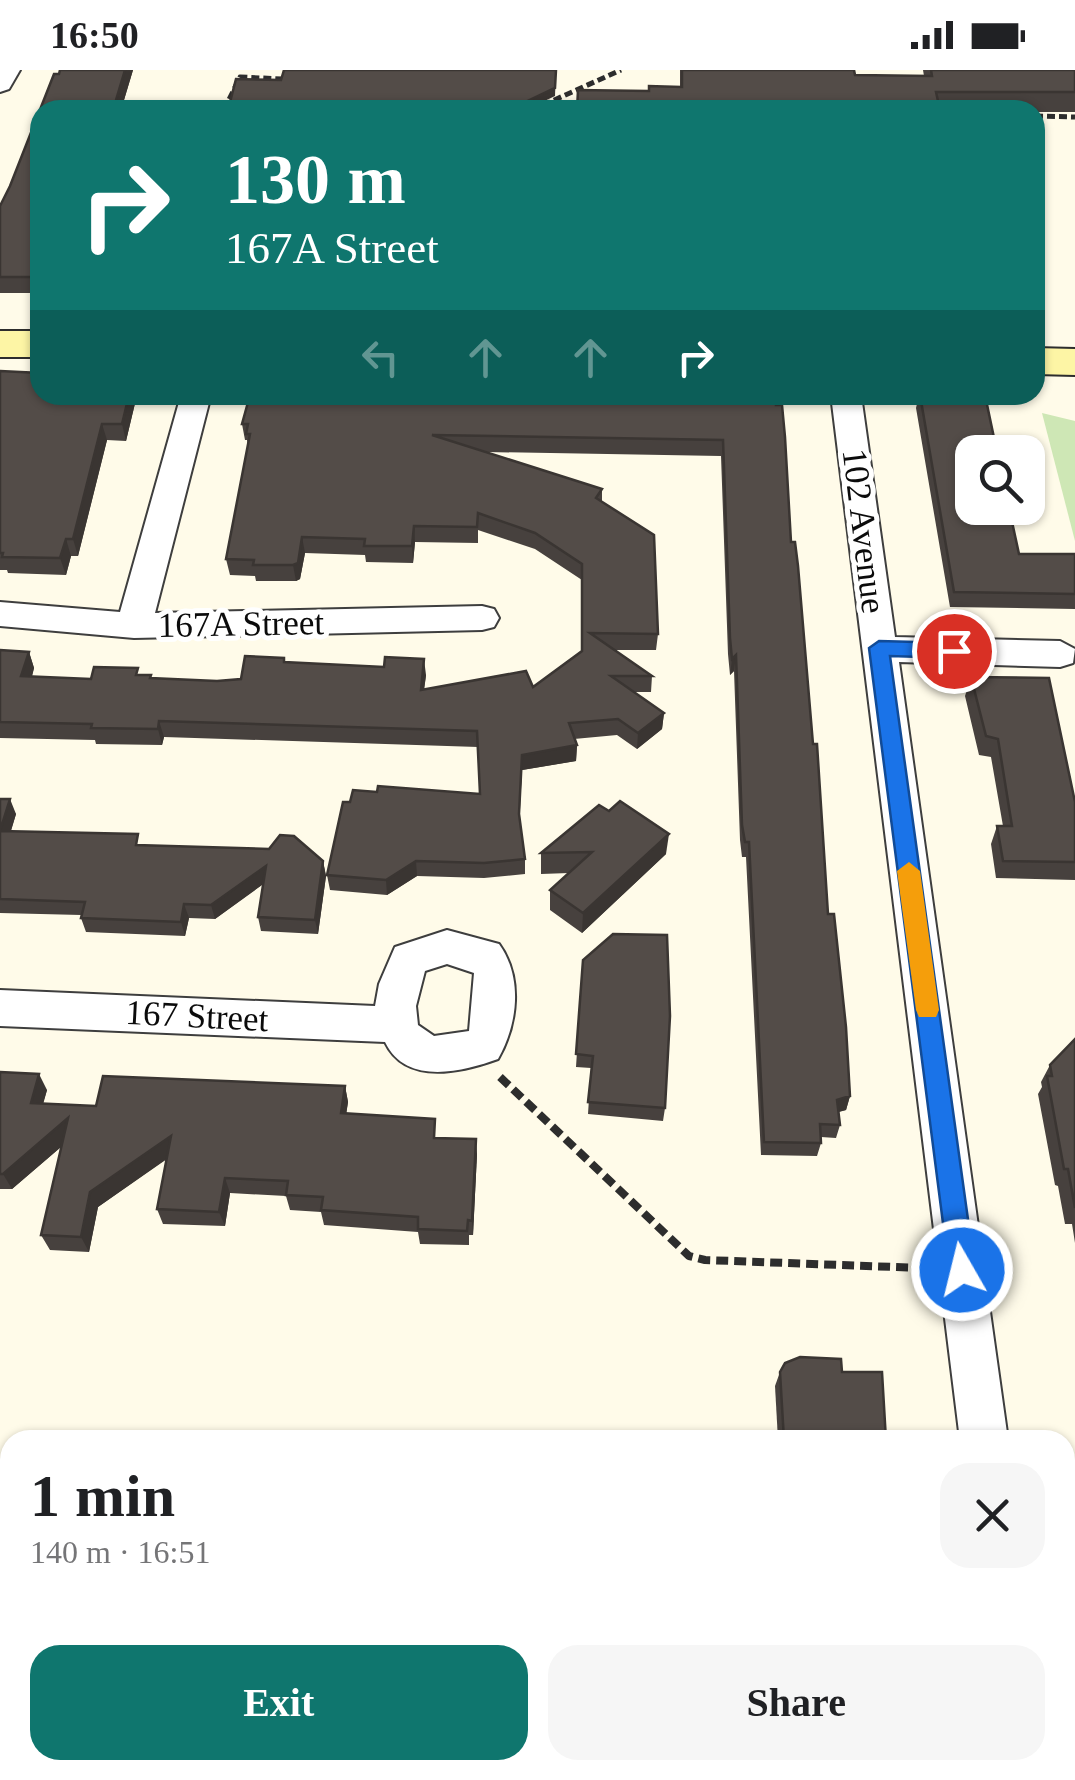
<!DOCTYPE html>
<html lang="en">
<head>
<meta charset="utf-8">
<style>
  body { margin:0; font-family:"Times New Roman",serif; background:#f6f6f6; color:#202124; height:100vh; display:flex; flex-direction:column; font-size:38px; white-space:nowrap }
  * { box-sizing:border-box; margin:0 }
  p { font-size:32px; color:#757577 }
  .icon { flex:none; width:55px; height:55px; fill:none; stroke:currentColor; stroke-width:2; stroke-linecap:round; stroke-linejoin:round }
  .map { position:relative; flex:1; overflow:hidden }
  .panel { position:absolute; left:0px; top:1360px; width:1075px; height:350px; display:flex; flex-direction:column; background:#fff; border-radius:30px 30px 0 0; box-shadow:0 2px 8px #0004 }
  .panel>* { flex:none }
  .guide { position:absolute; left:30px; top:30px; width:1015px; height:305px; border-radius:30px; box-shadow:0 2px 8px #0004; background:#0f766e; color:#fff; overflow:hidden }
  .fabs { position:absolute; left:955px; top:365px; display:grid; gap:20px }
  .fabs a { display:grid; place-items:center; width:90px; height:90px; border-radius:20px; background:#fff; box-shadow:0 2px 8px #0004; font-size:50px }
  .pin { position:absolute; display:grid; place-items:center; width:85px; height:85px; color:#fff; margin:-42px; border:5px solid #fff; border-radius:50%; box-shadow:0 2px 10px #0007 }
  .me { position:absolute; width:110px; margin:-55px; rotate:352deg; stroke-linejoin:round; filter:drop-shadow(0 0 8px #0008) }
  .turn { display:flex; align-items:center; gap:35px; height:210px; padding:0 30px; font-size:45px }
  .turn .icon { width:130px; height:130px; stroke-width:2.5 }
  .turn b { display:block; font-size:70px; line-height:85px }
  .lanes { display:flex; align-items:center; height:95px; padding:0 30px; background:#0003; justify-content:center; gap:50px; direction:ltr }
  .lanes .off { opacity:.35 }
  .round { display:grid; place-items:center; flex:none; width:105px; height:105px; border-radius:30px; background:#f6f6f6 }
  .head { display:flex; align-items:center; justify-content:space-between; height:170px; padding:0 30px }
  h1 { font-size:60px; font-weight:700; line-height:75px }
  .cta { display:flex; gap:20px; margin-top:auto; padding:20px 30px }
  .cta a { flex:1; height:115px; border-radius:30px; background:#0f766e; color:#fff; font-size:40px; font-weight:700; line-height:115px; text-align:center }
  .cta a+a { background:#f6f6f6; color:#202124 }
  .status { display:flex; justify-content:space-between; align-items:center; height:70px; padding:0 50px; background:#fff; direction:ltr }
  .status svg { height:28px; fill:currentColor }
  .map>svg:first-child { display:block }
</style>
</head>
<body>
<div class="status"><b>16:50</b><svg viewBox="0 0 49 12"><path d="M0 12V9h3v3zM5 12V6h3v6zM10 12V3h3v9zM15 12V0h3v12zM26 1h20v11H26zM47 4h2v5h-2z"/></svg></div>
<div class="map">
<svg width="1075" height="1710" viewBox="0 0 1075 1710">
  <rect width="100%" height="100%" fill="#fffbe9"/>
  <path fill="#cee7b5" d="M1042,343L1075,351V471Z"/>
  <g fill="none" stroke-linecap="round" stroke-linejoin="round">
    <defs>
      <g id="street">
        <path d="M0,0H20L9,19L0,22Z"/>
        <path d="M181,325H211L155,543L482,536L494,539L499,548L494,557L482,560L134,568L0,556V532L120,542Z"/>
        <path d="M831,325H861L895,567L1060,571L1075,579L1073,593L1060,597L899,592L1008,1370H960Z"/>
        <path d="M447,860L499,874C523,907 518,954 498,989C462,1002 406,1016 385,972L0,956V920L375,936L379,914L395,877ZM447,894L474,903L469,961L434,966L418,955L416,936L425,901Z"/>
        <path d="M10,1476V1531L0,1536V1481Z"/>
        <path d="M1001,1700H1055L1056,1710H1002Z"/>
      </g>
      <g id="secondary">
        <rect x="0" y="261" width="40" height="26"/>
        <path d="M1035,278L1075,279V305L1035,304Z"/>
      </g>
    </defs>
    <use href="#street" stroke="#3e3e3e" stroke-width="4"/>
    <use href="#secondary" stroke="#2d2d2d" stroke-width="4"/>
    <g stroke="#2d2d2d" stroke-width="5" stroke-dasharray="8 4" stroke-linecap="butt">
      <path d="M224,40L240,7L282,9"/>
      <path d="M532,40L621,0"/>
      <path d="M1035,46L1075,47"/>
    </g>
    <path stroke="#2d2d2d" stroke-width="8" stroke-dasharray="12 6" stroke-linecap="butt" d="M500,1007L689,1186L705,1190L921,1198"/>
    <use href="#street" fill="#fff" fill-rule="evenodd"/>
    <use href="#secondary" fill="#fdf5a5" fill-rule="evenodd"/>
  </g>
  <g fill="#47413e">
    <path d="M60,0H133L121,40H40V223H0V136L10,116L54,4H59Z"/>
    <path d="M680,0H854L855,5L924,6L923,0H1075V42H1035V40H577L648,21L680,17Z"/>
    <path d="M0,301L40,325H137L126,371L107,370L78,486H71L66,505L8,503L7,500H0Z"/>
    <path d="M250,325H475V331H595L617,328L776,325L813,674L828,844L850,1026L846,1040L839,1042L840,1055L836,1068L821,1067V1073L817,1086L761,1085L746,787H742L740,770L734,601L730,605L728,584L721,386L486,382L602,419V432L658,564L656,580H614L652,606L651,622H634L664,643L662,659L637,679L617,665L574,669L577,675L576,691L522,700L519,749L525,789V804L484,808L417,806L387,825L330,820L327,805L350,732L377,722L480,724L478,677L164,667L162,675L96,674L95,670L0,668V580L29,582L34,598L32,607L91,609L140,605L152,608L217,611L241,609L285,592L426,605L424,619L533,617L581,581L582,510L535,479L478,460V473L415,472L413,493L366,492L365,485L305,483L300,509L296,511H256L255,506L230,505L226,489L248,375L247,370H245L242,354Z"/>
    <path d="M919,325H985L1019,484H1075V539L950,537L916,338Z"/>
    <path d="M971,607L1075,732V810L996,808L991,774L997,756H1003L991,687L979,685L965,626Z"/>
    <path d="M0,729L16,744L11,761L142,775L323,791L326,806L318,864L261,861L258,847L263,814L215,849L189,848L185,866L86,862L81,848V845L0,843Z"/>
    <path d="M599,735L666,784L582,863L550,840V820L569,803L541,804V783Z"/>
    <path d="M583,890L665,1038L663,1051L588,1044L591,998L576,997Z"/>
    <path d="M1075,969V1173L1072,1154H1065L1058,1116L1055,1115L1038,1024L1042,1017L1041,1012L1050,995Z"/>
    <path d="M0,1002L47,1020L43,1033L96,1036L345,1016L348,1032L346,1044L437,1068L477,1084L473,1165H469V1175L420,1174L418,1162L324,1155L321,1142L290,1140L286,1126L230,1123L225,1156L163,1154L157,1139L166,1089L98,1137L89,1182L50,1180L41,1165L61,1077L12,1119H0Z"/>
    <path d="M780,1302H842L886,1370H778L775,1316Z"/>
    <path d="M790,1700H922L923,1710H790Z"/>
  </g>
  <g fill="#3a3532">
    <path d="M125,0H133L121,40H113Z"/>
    <path d="M556,0L555,26L526,40H509Z"/>
    <path d="M129,325H137L126,371L122,354Z"/>
    <path d="M102,354L107,370L78,486L73,469Z"/>
    <path d="M414,456L415,472L413,493L412,476Z"/>
    <path d="M302,467L305,483L300,509L296,511L293,495Z"/>
    <path d="M66,469L71,486L66,505L60,488Z"/>
    <path d="M29,582L34,598L27,622L21,606Z"/>
    <path d="M736,585L734,601L730,605L732,589Z"/>
    <path d="M424,589L426,605L422,636L421,620Z"/>
    <path d="M664,643L662,659L637,679L638,663Z"/>
    <path d="M159,651L164,667L162,675L158,659Z"/>
    <path d="M577,675L576,691L522,700L519,759L522,685Z"/>
    <path d="M10,729L16,744L6,776L0,761Z"/>
    <path d="M669,764L666,784L582,863L583,843Z"/>
    <path d="M323,791L326,806L318,864L315,850Z"/>
    <path d="M416,791L417,806L387,825L386,810Z"/>
    <path d="M266,796L269,810L215,849L211,835Z"/>
    <path d="M184,834L189,848L185,866L181,852Z"/>
    <path d="M39,1004L47,1020L39,1049L31,1033Z"/>
    <path d="M345,1016L348,1032L344,1059L341,1043Z"/>
    <path d="M850,1026L846,1040L833,1043L837,1030Z"/>
    <path d="M68,1048L76,1064L12,1119L3,1104Z"/>
    <path d="M171,1066L177,1082L98,1137L89,1182L81,1167L90,1122Z"/>
    <path d="M476,1069L477,1084L473,1165L472,1151Z"/>
    <path d="M225,1108L230,1123L225,1156L219,1142Z"/>
    <path d="M136,1700H143L141,1710H134Z"/>
  </g>
  <g fill="#534c48" stroke="#3a3532" stroke-width="2.5">
    <path d="M60,0H125L113,40H40V207H0V136L10,116L54,4H59Z"/>
    <path d="M284,0H556L555,18L509,40H228L236,9L281,10Z"/>
    <path d="M682,0H854L855,5L932,6L931,0H1075V22H936L940,40H577L578,20L649,21V16L682,17Z"/>
    <path d="M0,301L40,303V325H129L122,354H102L73,469H66L60,488L2,487L3,483H0Z"/>
    <path d="M250,325H474L473,331H595V328H617L618,325H776V335H782L785,367L791,472H795L798,496L813,674H817L828,844H834L846,957L850,1026L837,1030L840,1055L820,1054L821,1073L764,1072L749,772H745L742,755L736,585L732,589L730,568L723,370L432,365L602,419L596,428L654,465L658,564L590,563L652,606H611L664,643L638,663L618,649L569,653L577,675L522,685L519,744L525,789L484,793L416,791L386,810L327,805L343,732H350L353,720L377,722L378,716L480,724L477,661L159,651L158,659L91,658L92,654L0,652V580L29,582L21,606L91,609L94,597L138,598L136,605H151L150,608L217,611L241,609L245,586L284,588V592L384,597L385,587L424,589L421,620L526,601L533,617L582,581V494L535,463L478,443L477,457L414,456L412,476H364L365,469L302,467L298,493L293,495H253L254,490L226,489L250,364H246L248,354H242Z"/>
    <path d="M920,325H985L997,382H972V438H1009L1019,484H1075V524L954,522Z"/>
    <path d="M971,607L1049,608L1075,732V792L1003,791L997,756H1012L998,669L986,666Z"/>
    <path d="M0,729H10L0,761L138,764L136,775L269,779L280,765L294,766L323,791L315,850L258,847L266,796L211,835L184,834L181,852L81,848L85,832L0,829Z"/>
    <path d="M620,731L669,764L583,843L550,820L592,782L541,783L599,735L609,741Z"/>
    <path d="M613,864L667,865L670,946L665,1038L588,1032L593,986L576,984L583,890Z"/>
    <path d="M1075,969V1138L1068,1099H1064L1047,1006H1052L1050,995Z"/>
    <path d="M0,1002L39,1004L31,1033L96,1036L103,1006L345,1016L341,1043L435,1049L434,1068L476,1069L472,1151L468,1150L467,1161L418,1159V1147L321,1140L323,1127L286,1125L288,1111L225,1108L219,1142L157,1139L171,1066L90,1122L81,1167L41,1165L68,1048L3,1104H0Z"/>
    <path d="M800,1287L841,1289L842,1302H882L886,1370H784L780,1302L785,1293Z"/>
    <path d="M31,1700H136L134,1710H29Z"/>
    <path d="M533,1700H688L686,1710H530Z"/>
    <path d="M796,1700H922L923,1710H796Z"/>
  </g>
  <path fill="#1a73e8" stroke="#114b97" stroke-width="2.5" d="M879,571L954,573L964,581L954,588L890,586L975,1200L971,1208L962,1212L953,1208L949,1200L869,578Z"/>
  <path fill="#f59e0b" d="M909,792L920,801L939,940L936,947H919L916,940L897,801Z"/>
  <g text-anchor="middle" dominant-baseline="central" stroke-width="10" stroke-linejoin="round" paint-order="stroke">
    <g font-size="35" fill="#0b0b0b" stroke="#fff">
      <text transform="translate(864 461) rotate(83)">102 Avenue</text>
      <text transform="translate(241 554) rotate(-1)">167A Street</text>
      <text transform="translate(197 946) rotate(3)">167 Street</text>
    </g>
  </g>
</svg>
<div class="fabs">
<a><svg class="icon" aria-label="search" viewBox="0 0 24 24"><circle cx="10" cy="10" r="6"/><path d="M15 15l6 6"/></svg></a>
</div>
<div class="pin" style="left:954px;top:581px;background:#d93025"><svg class="icon" aria-label="arrive" viewBox="0 0 24 24"><path d="M6 21V4h12l-3 4 3 4H6"/></svg></div>
<svg class="me" style="left:962px;top:1200px" viewBox="-20 -20 40 40"><circle r="17" fill="#1a73e8" stroke="#fff" stroke-width="3"/><path d="M0-11L8 9 0 5-8 9z" fill="#fff"/></svg>
<div class="guide">
<div class="turn"><svg class="icon" aria-label="right" viewBox="0 0 24 24"><path d="M7 20v-9h11M14 6l5 5-5 5"/></svg><div><b>130 m</b>167A Street</div></div>
<div class="lanes"><svg class="icon off" aria-label="left" viewBox="0 0 24 24"><path d="M17 20v-9H6M10 6l-5 5 5 5"/></svg><svg class="icon off" aria-label="ahead" viewBox="0 0 24 24"><path d="M12 20V5M6 11l6-6 6 6"/></svg><svg class="icon off" aria-label="ahead" viewBox="0 0 24 24"><path d="M12 20V5M6 11l6-6 6 6"/></svg><svg class="icon" aria-label="right" viewBox="0 0 24 24"><path d="M7 20v-9h11M14 6l5 5-5 5"/></svg></div>
</div>
<section class="panel">
<div class="head"><div><h1>1 min</h1><p>140 m · 16:51</p></div><a class="round"><svg class="icon" aria-label="close" viewBox="0 0 24 24"><path d="M6 6l12 12M18 6L6 18"/></svg></a></div>
<div class="cta"><a>Exit</a><a>Share</a></div>
</section>
</div>
</body>
</html>
